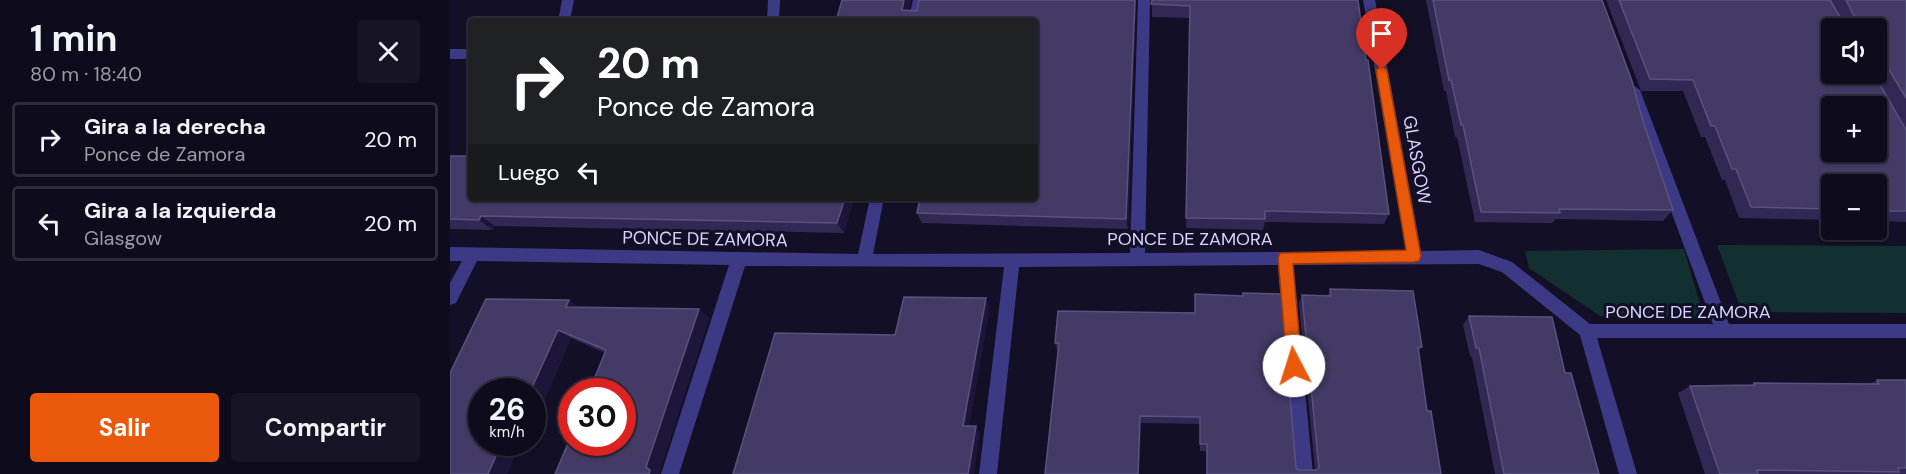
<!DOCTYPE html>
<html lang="es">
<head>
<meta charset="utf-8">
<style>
  body { margin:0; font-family:"DM Sans",sans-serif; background:#171425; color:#f1f3f6; height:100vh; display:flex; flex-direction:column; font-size:22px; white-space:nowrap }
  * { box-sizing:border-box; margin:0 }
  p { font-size:20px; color:#9b9ba3 }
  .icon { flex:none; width:33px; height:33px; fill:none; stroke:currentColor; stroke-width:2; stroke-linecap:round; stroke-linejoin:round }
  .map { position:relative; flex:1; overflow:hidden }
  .sheet { display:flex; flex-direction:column; background:#0e0b1c; width:450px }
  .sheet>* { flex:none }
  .hud { position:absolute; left:18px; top:18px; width:570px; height:183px; border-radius:6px; box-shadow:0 2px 4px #0004,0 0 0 2px #2e2b3b; background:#202124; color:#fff; overflow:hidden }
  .controls { position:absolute; left:1371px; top:18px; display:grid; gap:12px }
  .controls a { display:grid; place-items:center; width:66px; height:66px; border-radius:6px; background:#0e0b1c; box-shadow:0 2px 4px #0004,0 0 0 2px #2e2b3b; font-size:30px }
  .speed { position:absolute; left:18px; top:378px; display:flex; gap:12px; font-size:30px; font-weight:700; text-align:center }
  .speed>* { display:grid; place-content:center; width:78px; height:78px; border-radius:50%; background:#0e0b1c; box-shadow:0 2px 4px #0004,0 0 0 2px #2e2b3b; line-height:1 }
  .speed small { font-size:15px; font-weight:400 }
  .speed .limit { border:9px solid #d22; background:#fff; color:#111 }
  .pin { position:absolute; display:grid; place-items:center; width:51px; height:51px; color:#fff; margin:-62px -26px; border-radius:50% 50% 50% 0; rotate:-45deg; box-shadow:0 0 6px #0007 }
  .pin .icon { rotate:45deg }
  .me { position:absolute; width:66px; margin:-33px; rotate:355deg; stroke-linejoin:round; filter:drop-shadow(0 0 4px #0008) }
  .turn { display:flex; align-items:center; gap:21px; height:126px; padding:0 30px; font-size:27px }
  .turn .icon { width:78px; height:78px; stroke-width:2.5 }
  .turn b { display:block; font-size:42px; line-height:51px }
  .then { display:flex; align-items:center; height:57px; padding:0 30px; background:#0003; gap:12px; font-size:22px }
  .round { display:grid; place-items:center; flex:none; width:63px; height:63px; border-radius:6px; background:#171425 }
  .head { display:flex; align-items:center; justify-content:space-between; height:102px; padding:0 30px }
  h1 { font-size:36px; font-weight:700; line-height:45px }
  .button { display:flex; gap:12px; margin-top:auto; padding:12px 30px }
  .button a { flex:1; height:69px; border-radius:6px; background:#ea580c; color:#fff; font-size:24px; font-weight:700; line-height:69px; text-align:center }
  .button a+a { background:#171425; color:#f1f3f6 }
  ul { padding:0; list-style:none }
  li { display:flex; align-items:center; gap:18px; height:75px; margin:0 12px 9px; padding:0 18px; border:3px solid #2e2b3b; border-radius:6px }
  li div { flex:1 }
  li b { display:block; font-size:22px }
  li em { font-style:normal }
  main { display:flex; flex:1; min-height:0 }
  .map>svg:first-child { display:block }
</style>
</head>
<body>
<main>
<section class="sheet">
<div class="head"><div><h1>1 min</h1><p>80 m · 18:40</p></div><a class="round"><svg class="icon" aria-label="close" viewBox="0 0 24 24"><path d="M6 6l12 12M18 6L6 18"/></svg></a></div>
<ul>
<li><svg class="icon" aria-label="right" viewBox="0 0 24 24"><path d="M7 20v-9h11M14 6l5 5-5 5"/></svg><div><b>Gira a la derecha</b><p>Ponce de Zamora</p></div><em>20 m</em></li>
<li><svg class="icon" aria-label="left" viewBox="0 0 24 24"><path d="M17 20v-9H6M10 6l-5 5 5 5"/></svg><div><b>Gira a la izquierda</b><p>Glasgow</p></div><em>20 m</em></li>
</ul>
<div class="button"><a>Salir</a><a>Compartir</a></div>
</section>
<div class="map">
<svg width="1456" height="474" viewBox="0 0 1456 474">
  <rect width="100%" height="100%" fill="#130f26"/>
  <g fill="#12302f">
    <path d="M1267,245L1456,246V313L1292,312Z"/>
    <path d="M1234,249L1254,318L1150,316L1079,268L1075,251Z"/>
  </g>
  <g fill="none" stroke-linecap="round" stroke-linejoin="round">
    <g fill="#3d3a85" fill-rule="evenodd">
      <path d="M112,0H124L120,21H108Z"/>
      <path d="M318,0H330L329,21H317Z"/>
      <path d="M463,0H475L470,21H458Z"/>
      <path d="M688,0H700L695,253L956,251L913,0H925L971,251L1029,250L1062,262L1140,324H1263L1176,90L1183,85L1190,90L1279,324H1456V338H1147L1187,474H1169L1130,335L1052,272L1029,264L843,265L863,474H845L828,265L569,267L547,474H529L554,267L295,266L229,474H211L279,265L27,261L6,303L0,305V283L12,261H0V247L408,254L420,198H434L423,254L680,253Z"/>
      <rect x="0" y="49" width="21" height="10"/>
    </g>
  </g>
  <g fill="#312854" fill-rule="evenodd">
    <path d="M392,0H461L459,10L467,11L469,0H686L678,229L472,223L467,213L585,21H386Z"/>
    <path d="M702,0H908L939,214L934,224L815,222L813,230L736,228L739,18L702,17Z"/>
    <path d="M976,0H1152L1223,210L1213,221L1106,219L1102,223L1025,222L1007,137H1005L996,91H994Z"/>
    <path d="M1156,0H1456V222L1426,221V184H1382V220L1289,218L1275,180H1272L1255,137H1251L1233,91H1191ZM1426,28V74H1382Z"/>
    <path d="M0,156L21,198H404L394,233L45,226L43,230L0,229Z"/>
    <path d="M880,289L972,347L968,352L977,411L991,474H756V451H750V424L691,423L689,474H595L608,352L605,343L745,313L792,296L793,293L846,468L848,470H865L849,304L852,295H878Z"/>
    <path d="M128,307L259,318L209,473L210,474H105L155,353L121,338L90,410L86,409L82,417V392L32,442H71L57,474H0Z"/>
    <path d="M1019,316L1115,373L1149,474H1045L1022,357L1020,356L1013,325Z"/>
    <path d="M1427,380H1456V474H1255L1228,393L1240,386L1300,385L1304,383L1420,384Z"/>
  </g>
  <g fill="#1d163a">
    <path d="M454,0H461L457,21L452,10Z"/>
    <path d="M685,0H686L678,229L676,219Z"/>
    <path d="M395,198H404L394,233L387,223Z"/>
    <path d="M31,216L45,226L43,230L29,220Z"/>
    <path d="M536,298L540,308L518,433L513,426Z"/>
    <path d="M119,300L132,309L116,307Z"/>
    <path d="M249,309L259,318L209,473L210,474H199L196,467Z"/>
    <path d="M108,330L121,338L90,410L82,406V392H80Z"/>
    <path d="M82,408L86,409L82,417Z"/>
    <path d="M690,416L691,423L689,474H688Z"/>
    <path d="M526,426L530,433L524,474H518Z"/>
    <path d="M52,442H71L57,474H38Z"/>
  </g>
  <g fill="#433a66" stroke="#5a527e" stroke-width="1.5" fill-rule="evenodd">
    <path d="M392,0H454L452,10L467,11L469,0H685L676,219L467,213L470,198H585V21H386Z"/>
    <path d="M702,0H908L916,60H918L939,214L815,211V219L736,218L740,6L701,4Z"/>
    <path d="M983,0H1152L1182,81L1193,121L1223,210L1109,209L1110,213L1031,212L1013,125H1011L1001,80H999Z"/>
    <path d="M1169,0H1380L1392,20L1405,18L1396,0H1456V98L1434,61H1426V28H1382V74H1424L1456,130V211H1426V184H1382V209L1301,207L1286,169H1282L1265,126H1261L1243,80L1200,79ZM1382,106H1426V152H1382Z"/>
    <path d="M0,156H21V198H395L387,223L31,216L29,220L0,219Z"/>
    <path d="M880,289L963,291L972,347H968L977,411H981L991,474H757V444H750V417L690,416L688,474H595L609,343H605L608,311L745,313V294L793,296V293L831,294L846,468L848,470H866L869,468L852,295L881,296Z"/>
    <path d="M454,297L536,298L513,426H526L518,474H283L325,333L445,335Z"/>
    <path d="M36,299L119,300L116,307L249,309L196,467L200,470L199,474H105L122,434V442H172V392H139L156,350L108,330L80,392H32V442H52L38,474H0V373Z"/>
    <path d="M1019,316L1102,317L1115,373H1121L1149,474H1054L1029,348H1026Z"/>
    <path d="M1427,380H1456V468H1448L1449,472L1307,470L1308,474H1270L1240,386L1305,385L1304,383L1429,384Z"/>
  </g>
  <path fill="#ea580c" stroke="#983908" stroke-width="1.5" d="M932,65L937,70L971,256L969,261L964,262L843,264L852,366L850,371L844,373L839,371L837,366L828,258L830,253L956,250L926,70Z"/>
  <g text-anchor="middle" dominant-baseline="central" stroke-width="6" stroke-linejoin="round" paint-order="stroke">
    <g font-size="18" fill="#d9d4ff" stroke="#130f26">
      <text transform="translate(967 160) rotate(80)">GLASGOW</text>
      <text transform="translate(255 239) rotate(1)">PONCE DE ZAMORA</text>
      <text x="740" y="239">PONCE DE ZAMORA</text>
      <text x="1238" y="312">PONCE DE ZAMORA</text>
    </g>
  </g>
</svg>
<div class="controls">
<a><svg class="icon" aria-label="sound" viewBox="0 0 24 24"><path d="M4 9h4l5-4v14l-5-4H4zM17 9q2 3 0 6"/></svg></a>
<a>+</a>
<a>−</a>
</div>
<div class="speed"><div>26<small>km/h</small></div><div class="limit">30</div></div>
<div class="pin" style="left:932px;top:70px;background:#d93025"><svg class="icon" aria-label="arrive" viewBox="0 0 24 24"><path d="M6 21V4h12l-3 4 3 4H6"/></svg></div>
<svg class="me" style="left:844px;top:366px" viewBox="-20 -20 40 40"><circle r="19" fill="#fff"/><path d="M0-13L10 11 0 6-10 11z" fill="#ea580c"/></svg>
<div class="hud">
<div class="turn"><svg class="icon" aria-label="right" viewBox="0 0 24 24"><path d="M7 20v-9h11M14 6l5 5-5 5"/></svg><div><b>20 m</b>Ponce de Zamora</div></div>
<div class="then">Luego<svg class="icon" aria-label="left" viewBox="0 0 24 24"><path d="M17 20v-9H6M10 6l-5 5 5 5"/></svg></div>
</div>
</div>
</main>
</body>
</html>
